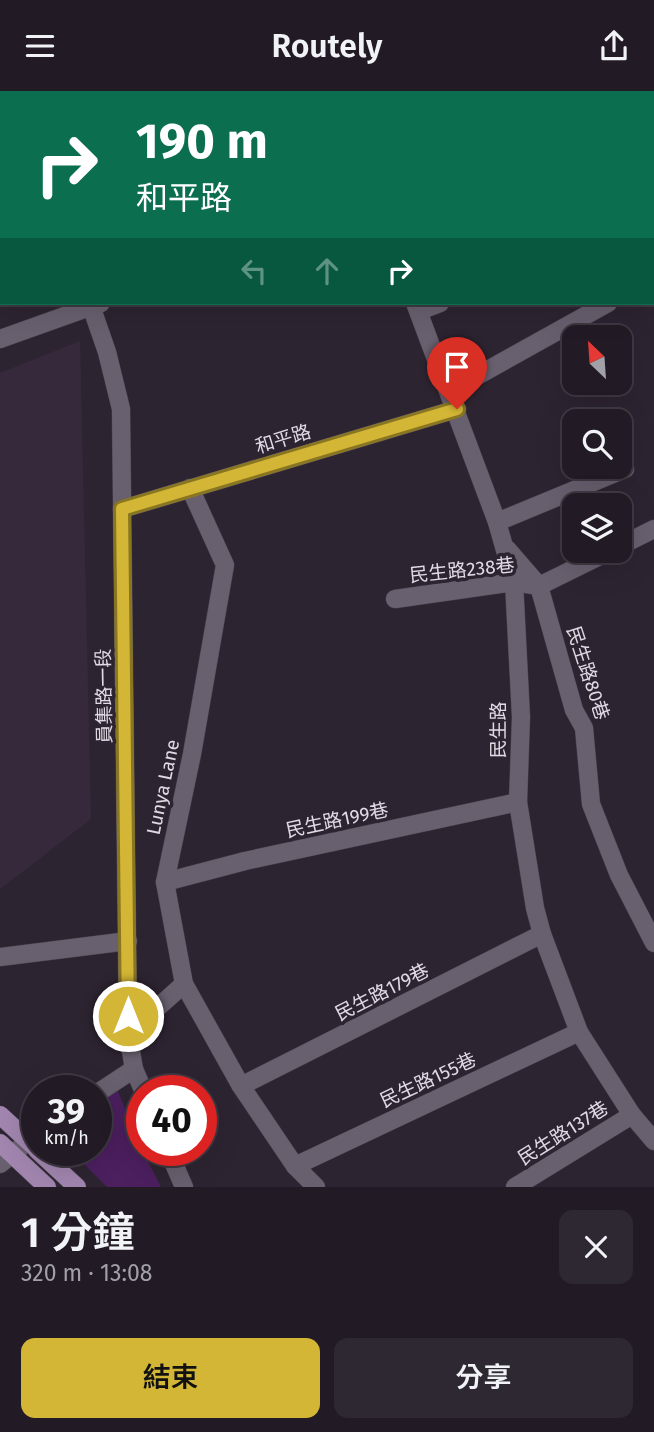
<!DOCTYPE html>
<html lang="zh-TW">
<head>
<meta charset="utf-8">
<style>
  body { margin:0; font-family:"Fira Sans","Noto Sans TC",sans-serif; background:#2e2832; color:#f1f3f6; height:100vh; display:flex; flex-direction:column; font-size:26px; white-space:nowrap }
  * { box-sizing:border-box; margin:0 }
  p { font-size:23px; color:#a2a1a7 }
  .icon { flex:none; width:38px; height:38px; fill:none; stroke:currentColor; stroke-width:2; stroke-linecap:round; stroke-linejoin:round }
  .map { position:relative; height:1096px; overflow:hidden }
  .sheet { display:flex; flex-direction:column; background:#221b25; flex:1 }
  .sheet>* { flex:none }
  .top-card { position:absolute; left:0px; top:0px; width:654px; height:214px; box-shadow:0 7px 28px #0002,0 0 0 2px #3f3942; background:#0b6e4f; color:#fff; overflow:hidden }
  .needle { width:46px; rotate:335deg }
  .fabs { position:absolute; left:562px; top:234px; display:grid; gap:14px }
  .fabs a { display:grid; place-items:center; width:70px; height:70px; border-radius:14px; background:#221b25; box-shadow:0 7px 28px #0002,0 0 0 2px #3f3942; font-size:35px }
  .speed { position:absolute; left:21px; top:984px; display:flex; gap:14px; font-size:35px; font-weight:700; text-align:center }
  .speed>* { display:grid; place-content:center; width:91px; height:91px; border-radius:50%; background:#221b25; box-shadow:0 7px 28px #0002,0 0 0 2px #3f3942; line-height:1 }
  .speed small { font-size:18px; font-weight:400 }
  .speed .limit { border:10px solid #d22; background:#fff; color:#111 }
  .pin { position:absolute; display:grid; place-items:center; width:60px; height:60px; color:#fff; margin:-72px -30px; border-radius:50% 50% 50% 0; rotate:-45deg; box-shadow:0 0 7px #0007 }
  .pin .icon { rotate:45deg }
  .me { position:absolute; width:77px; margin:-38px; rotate:0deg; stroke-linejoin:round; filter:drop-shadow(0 0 5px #0008) }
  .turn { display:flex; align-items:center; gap:24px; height:147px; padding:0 21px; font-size:32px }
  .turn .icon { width:91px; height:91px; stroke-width:2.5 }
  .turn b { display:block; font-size:49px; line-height:60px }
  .lanes { display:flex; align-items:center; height:66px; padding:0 21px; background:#0003; justify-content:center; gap:35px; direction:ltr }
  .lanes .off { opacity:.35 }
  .round { display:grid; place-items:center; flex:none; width:74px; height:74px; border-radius:14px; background:#2e2832 }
  .summary { display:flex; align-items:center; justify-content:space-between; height:119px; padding:0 21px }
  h1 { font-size:42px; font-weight:600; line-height:52px }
  .action { display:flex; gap:14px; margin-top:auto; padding:14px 21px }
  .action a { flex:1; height:80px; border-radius:14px; background:#d3b635; color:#111; font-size:28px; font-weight:600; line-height:80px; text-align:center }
  .action a+a { background:#2e2832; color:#f1f3f6 }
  header { display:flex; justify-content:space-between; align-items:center; height:91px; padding:0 21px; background:#221b25; font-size:32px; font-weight:600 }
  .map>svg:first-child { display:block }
</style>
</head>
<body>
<header><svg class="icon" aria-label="menu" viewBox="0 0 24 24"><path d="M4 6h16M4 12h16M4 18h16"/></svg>Routely<svg class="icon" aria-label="share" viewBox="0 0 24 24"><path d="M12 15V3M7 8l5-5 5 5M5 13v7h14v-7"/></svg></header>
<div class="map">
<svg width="654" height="1096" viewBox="0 0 654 1096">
  <rect width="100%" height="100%" fill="#2d2431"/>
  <path fill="#36293c" d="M80,250L91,728L0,798V282Z"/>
  <path fill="#4c1f5f" d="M115,993L142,1059L161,1096H107L70,1059H96V1006Z"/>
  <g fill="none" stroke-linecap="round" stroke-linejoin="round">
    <defs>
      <g id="minor">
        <path d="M3,0L4,2"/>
        <path d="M333,0L334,2"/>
        <path d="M0,146L2,148"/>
        <path d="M653,187L654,186"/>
        <path d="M90,212L107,261L121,318L128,943L134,978L143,999"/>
        <path d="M415,212L497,431L514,491L521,626L518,711L535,817L542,843L579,941L632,1024L654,1050"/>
        <path d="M419,220L440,212"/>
        <path d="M0,248L101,212"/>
        <path d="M450,300L608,212"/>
        <path d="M190,397L225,474L192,663L165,791L184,893L241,995L295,1075L316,1096"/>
        <path d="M122,418L457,318"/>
        <path d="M497,431L625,378"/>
        <path d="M620,455L654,438"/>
        <path d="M507,458L539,495L574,619L584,637L591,713L619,784L654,852"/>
        <path d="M395,508L514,491L539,495L610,460"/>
        <path d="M165,791L245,770L518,711"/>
        <path d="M0,866L128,850"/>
        <path d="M128,943L184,893"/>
        <path d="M241,995L542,843"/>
        <path d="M96,1003L134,978"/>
        <path d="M168,1059L184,1096"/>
        <path d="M0,1073L37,1043"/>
        <path d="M295,1075L579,941"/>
        <path d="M515,1096L632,1024"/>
      </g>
      <g id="major">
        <path d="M0,1024L37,1058"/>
        <path d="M0,1052L47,1096"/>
        <path d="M37,1059L77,1096"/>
      </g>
    </defs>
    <use href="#minor" stroke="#4a424e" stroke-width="19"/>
    <use href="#major" stroke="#4a424e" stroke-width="19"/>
    <use href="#minor" stroke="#69606f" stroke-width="18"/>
    <use href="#major" stroke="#a286b0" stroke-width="18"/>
  </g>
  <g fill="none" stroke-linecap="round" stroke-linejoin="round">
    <defs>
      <path id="route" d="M128,925L122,418L457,318"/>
    </defs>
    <use href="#route" stroke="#897622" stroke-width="18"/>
    <use href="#route" stroke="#d3b635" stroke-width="12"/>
  </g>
  <g text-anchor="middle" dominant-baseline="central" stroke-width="7" stroke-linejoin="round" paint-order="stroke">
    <g font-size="19" fill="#e0dae3" stroke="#2d2431">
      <text transform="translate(283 348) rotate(-17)">和平路</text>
      <text transform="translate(462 479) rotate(-6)">民生路238巷</text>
      <text transform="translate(588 582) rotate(72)">民生路80巷</text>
      <text transform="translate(104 605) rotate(-91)">員集路一段</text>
      <text transform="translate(498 639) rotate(-90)">民生路</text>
      <text transform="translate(163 696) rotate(-78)">Lunya Lane</text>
      <text transform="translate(337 729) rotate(-12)">民生路199巷</text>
      <text transform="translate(382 901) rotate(-27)">民生路179巷</text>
      <text transform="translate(428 989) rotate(-25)">民生路155巷</text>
      <text transform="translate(563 1042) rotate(-32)">民生路137巷</text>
    </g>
  </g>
</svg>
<div class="fabs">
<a><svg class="needle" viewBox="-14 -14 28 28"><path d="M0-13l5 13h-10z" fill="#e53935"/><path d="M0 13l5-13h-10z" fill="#a2a1a7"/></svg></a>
<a><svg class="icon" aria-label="search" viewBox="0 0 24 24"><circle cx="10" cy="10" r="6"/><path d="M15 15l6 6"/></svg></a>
<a><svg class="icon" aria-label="layers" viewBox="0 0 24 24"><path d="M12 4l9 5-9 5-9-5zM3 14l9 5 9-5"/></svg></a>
</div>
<div class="speed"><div>39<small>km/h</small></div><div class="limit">40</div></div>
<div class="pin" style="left:457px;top:318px;background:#d93025"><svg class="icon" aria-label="arrive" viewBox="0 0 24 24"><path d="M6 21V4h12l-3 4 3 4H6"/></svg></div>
<svg class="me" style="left:128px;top:925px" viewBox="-20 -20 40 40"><circle r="17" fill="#d3b635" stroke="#fff" stroke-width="3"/><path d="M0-11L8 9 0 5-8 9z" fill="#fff"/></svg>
<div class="top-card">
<div class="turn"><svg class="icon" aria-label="right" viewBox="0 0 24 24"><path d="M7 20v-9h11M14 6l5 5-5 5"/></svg><div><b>190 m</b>和平路</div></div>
<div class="lanes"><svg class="icon off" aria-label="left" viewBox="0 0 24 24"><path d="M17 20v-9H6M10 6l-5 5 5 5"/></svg><svg class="icon off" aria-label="ahead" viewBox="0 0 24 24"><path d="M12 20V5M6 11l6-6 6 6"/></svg><svg class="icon" aria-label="right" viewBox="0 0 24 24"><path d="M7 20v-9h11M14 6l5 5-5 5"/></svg></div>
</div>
</div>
<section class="sheet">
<div class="summary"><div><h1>1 分鐘</h1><p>320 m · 13:08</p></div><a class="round"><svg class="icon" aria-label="close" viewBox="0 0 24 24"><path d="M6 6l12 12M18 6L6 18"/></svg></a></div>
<div class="action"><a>結束</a><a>分享</a></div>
</section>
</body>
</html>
